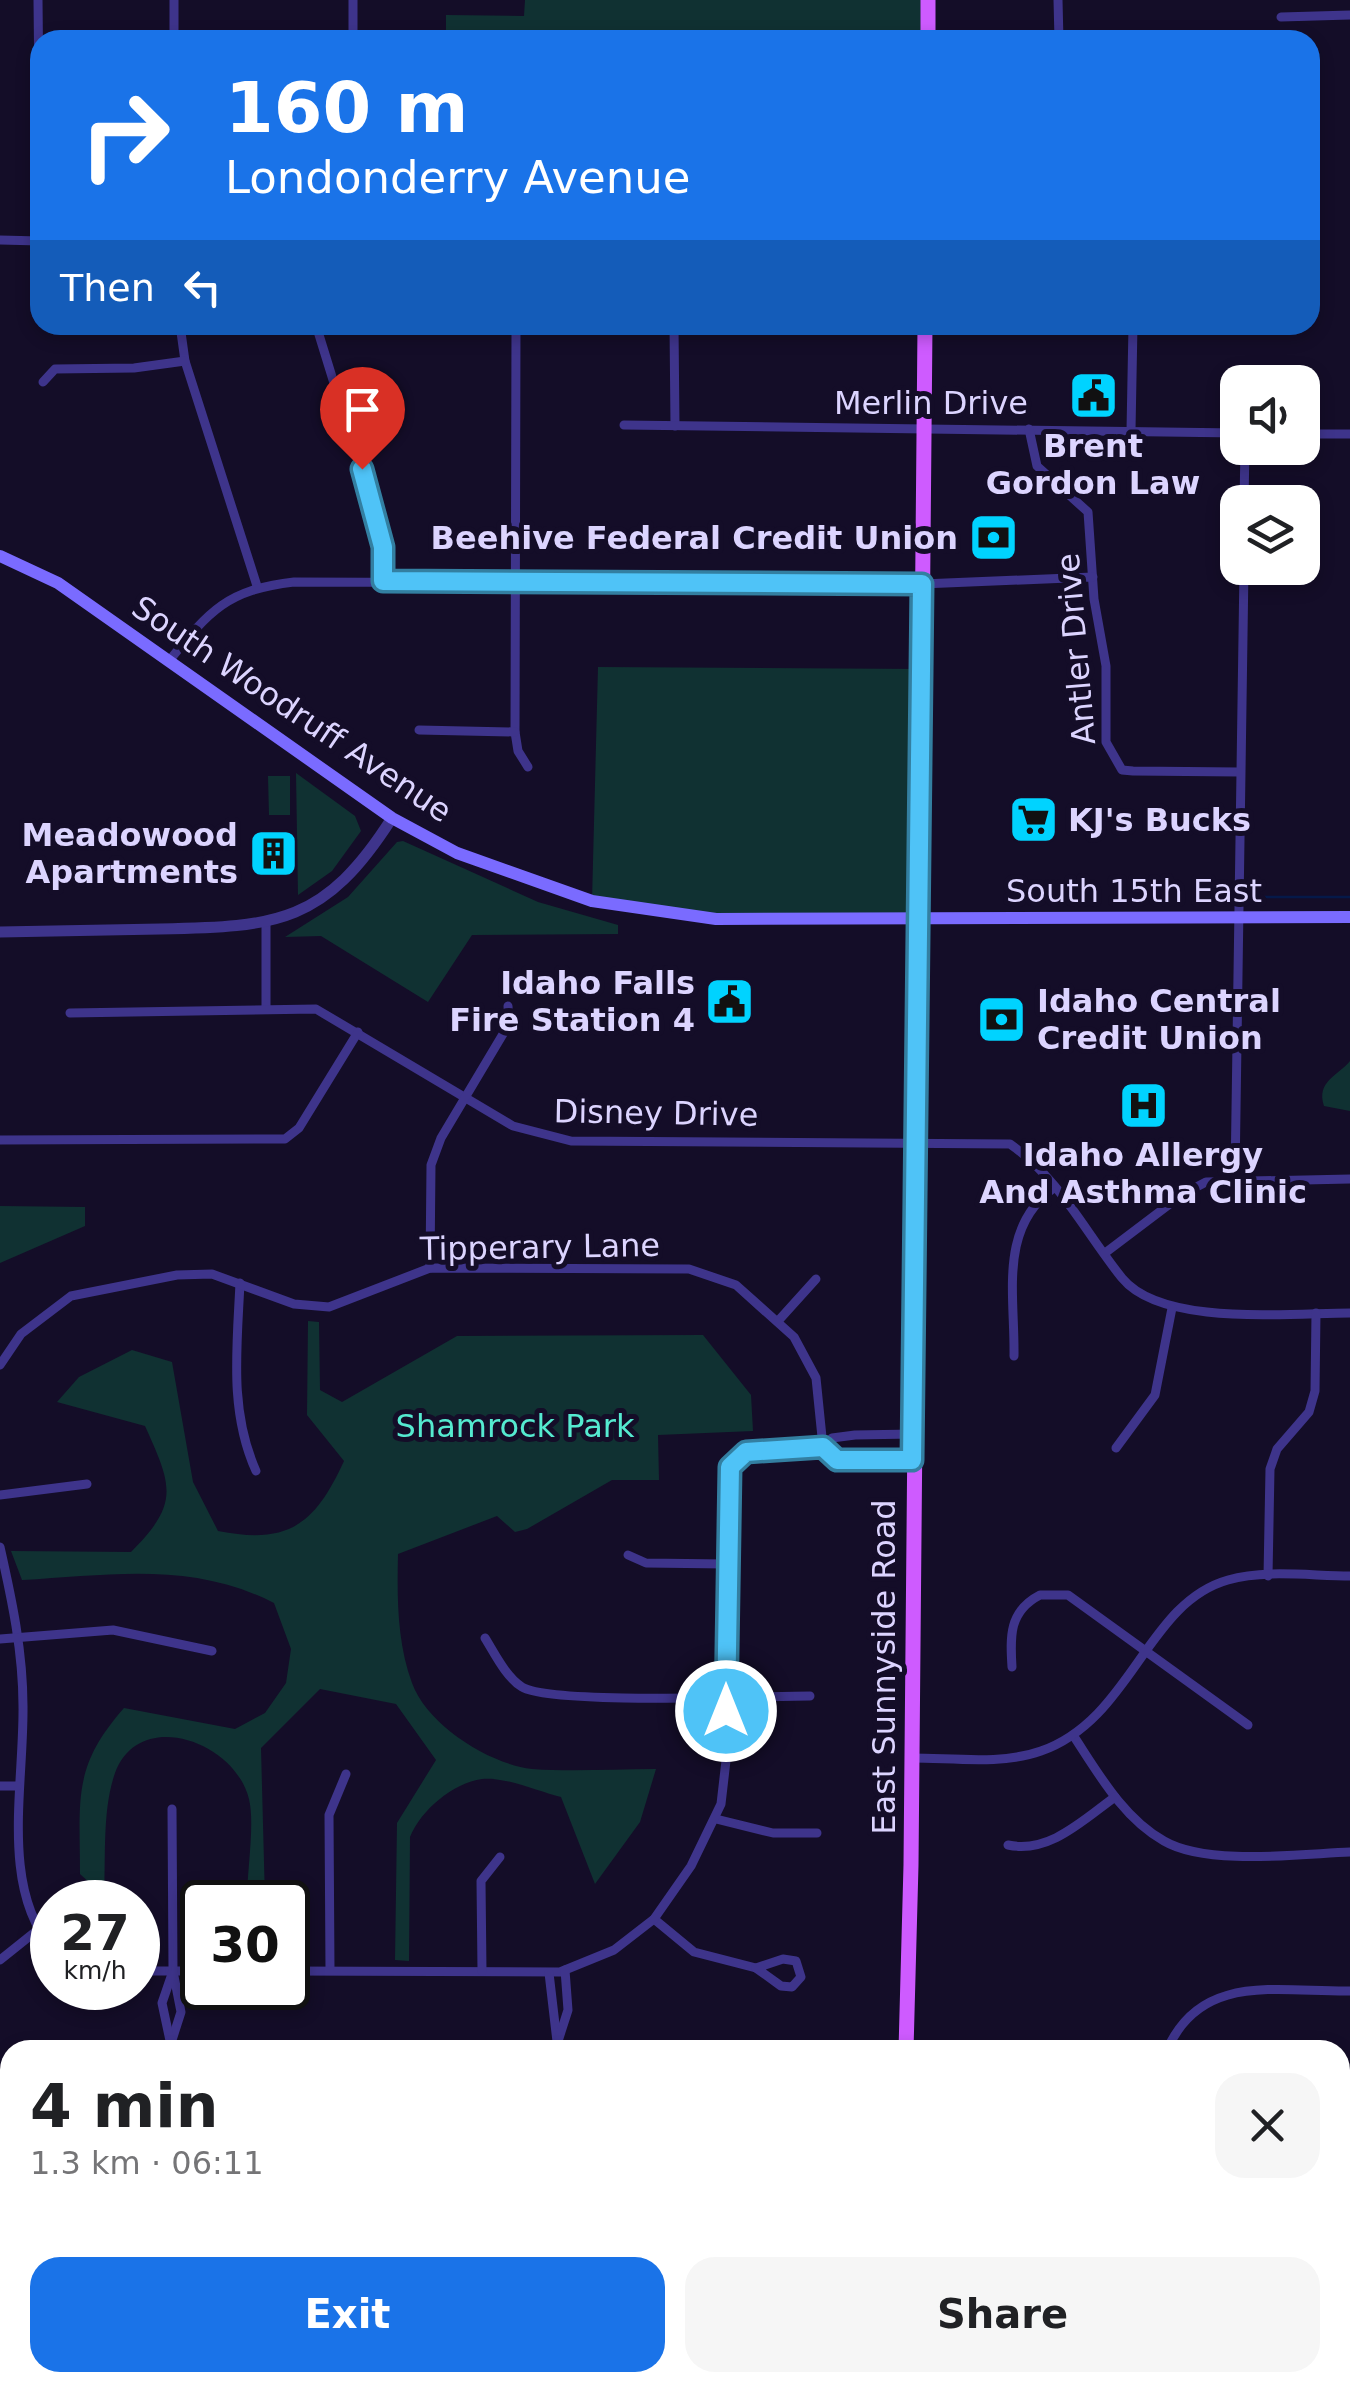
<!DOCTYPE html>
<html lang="en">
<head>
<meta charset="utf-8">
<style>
  body { margin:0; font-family:"DejaVu Sans",sans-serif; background:#f6f6f6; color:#202124; height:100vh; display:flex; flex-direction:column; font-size:38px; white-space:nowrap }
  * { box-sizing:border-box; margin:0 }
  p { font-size:32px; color:#757577 }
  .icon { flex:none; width:55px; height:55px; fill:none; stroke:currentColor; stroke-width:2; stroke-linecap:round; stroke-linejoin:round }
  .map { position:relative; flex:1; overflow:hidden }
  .drawer { position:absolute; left:0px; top:2040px; width:1350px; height:352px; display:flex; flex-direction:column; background:#fff; border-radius:30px 30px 0 0; box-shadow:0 5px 15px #0003 }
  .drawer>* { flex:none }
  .banner { position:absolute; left:30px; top:30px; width:1290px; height:305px; border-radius:30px; box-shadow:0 5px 15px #0003; background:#1a73e8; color:#fff; overflow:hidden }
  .controls { position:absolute; left:1220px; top:365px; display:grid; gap:20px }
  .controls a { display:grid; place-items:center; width:100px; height:100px; border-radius:20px; background:#fff; box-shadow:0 5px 15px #0003; font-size:50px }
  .speed { position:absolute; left:30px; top:1880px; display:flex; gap:20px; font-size:50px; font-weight:700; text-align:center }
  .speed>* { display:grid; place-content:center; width:130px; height:130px; border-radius:50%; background:#fff; box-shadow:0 5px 15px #0003; line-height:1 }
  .speed small { font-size:25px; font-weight:400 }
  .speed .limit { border:5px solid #111; border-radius:15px; background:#fff; color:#111 }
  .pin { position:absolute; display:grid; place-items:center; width:85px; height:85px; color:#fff; margin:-102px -42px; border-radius:50% 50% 50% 0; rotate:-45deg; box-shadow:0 0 10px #0007 }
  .pin .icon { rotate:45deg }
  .me { position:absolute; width:110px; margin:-55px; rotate:0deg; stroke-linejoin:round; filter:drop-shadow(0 0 8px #0008) }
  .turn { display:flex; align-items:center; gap:35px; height:210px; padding:0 30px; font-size:45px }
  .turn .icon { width:130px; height:130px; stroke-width:2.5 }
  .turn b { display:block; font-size:70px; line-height:85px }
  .then { display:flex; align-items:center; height:95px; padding:0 30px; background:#0003; gap:20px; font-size:38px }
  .round { display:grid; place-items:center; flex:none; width:105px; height:105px; border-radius:30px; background:#f6f6f6 }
  .summary { display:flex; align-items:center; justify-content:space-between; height:170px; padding:0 30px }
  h1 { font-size:60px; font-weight:800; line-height:75px }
  .primary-button { display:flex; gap:20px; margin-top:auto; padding:20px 30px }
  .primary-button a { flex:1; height:115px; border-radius:30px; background:#1a73e8; color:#fff; font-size:40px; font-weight:800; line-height:115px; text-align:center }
  .primary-button a+a { background:#f6f6f6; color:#202124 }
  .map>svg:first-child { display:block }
</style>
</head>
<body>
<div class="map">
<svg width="1350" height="2391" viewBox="0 0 1350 2391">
  <rect width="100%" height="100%" fill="#140d28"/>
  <g fill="#103132">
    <path d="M525,0H928L927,40H446V15L524,16Z"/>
    <path d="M598,667L921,669L918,919L690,918L592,901Z"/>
    <path d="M296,773L355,816L361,831L332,871L298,895Z"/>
    <path d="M268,776H290V815H269Z"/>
    <path d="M403,841L538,902L618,925V934L472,935L428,1002L321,936L285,937L348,897L397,842Z"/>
    <path d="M1350,1061V1111L1324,1106C1316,1081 1338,1076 1350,1061Z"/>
    <path d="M0,1206L85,1207V1226L0,1263Z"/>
    <path d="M308,1321L319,1322L320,1390L342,1402L457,1336L703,1335L751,1395L753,1431L658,1435L659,1480H612L527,1529L515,1532L497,1516L398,1554C397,1598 397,1642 412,1683C427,1725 489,1764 532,1769C573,1772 615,1769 656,1769L640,1822L595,1884L561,1797C539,1792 504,1776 482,1779C453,1783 421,1810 410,1837L409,1961L395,1960L397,1823L436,1760L396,1704L320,1689L261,1748L265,1900L247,1899C247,1871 255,1824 249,1799C235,1741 139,1707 115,1773C102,1810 106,1858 104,1896L80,1874C80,1799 72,1767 124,1708L235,1729L265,1713L286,1683L291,1649L274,1603C192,1561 111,1575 22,1580L11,1551L131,1552C180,1503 172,1486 145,1426L57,1402L79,1377L132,1350L172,1362L193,1482L218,1531C289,1545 315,1524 344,1461L307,1415Z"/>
  </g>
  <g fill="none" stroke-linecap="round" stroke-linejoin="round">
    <path stroke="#051949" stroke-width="2.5" d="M1264,897H1350"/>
    <g stroke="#3e348b" stroke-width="9">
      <path d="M38,0L39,94"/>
      <path d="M174,0V40"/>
      <path d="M353,0V40"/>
      <path d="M1058,0L1059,40"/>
      <path d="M1281,17L1350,15"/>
      <path d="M0,240L40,241"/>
      <path d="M180,325L185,361L257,586"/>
      <path d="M316,325L380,532L383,581"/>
      <path d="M516,325L515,732L518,751L528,767"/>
      <path d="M674,325L675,426"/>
      <path d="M43,382L55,369L134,368L185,361"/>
      <path d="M337,391L379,379"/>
      <path d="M624,425L1238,433"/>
      <path d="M1029,429L1037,466L1088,512L1094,599L1106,666V742L1122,770L1133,771L1239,772"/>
      <path d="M1131,430L1133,325"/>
      <path d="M1302,434H1350"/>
      <path d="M1244,502L1245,448"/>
      <path d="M169,661C210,610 227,590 294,582L922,584L1093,577"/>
      <path d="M419,730L515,732"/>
      <path d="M266,924V1008"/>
      <path d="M70,1013L316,1009L513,1126L571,1141L1010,1144C1059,1178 1085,1232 1122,1278C1162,1327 1290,1313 1350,1313"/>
      <path d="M0,1140L285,1139L299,1128L358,1032"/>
      <path d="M1235,1178L1244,568"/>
      <path d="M1105,1253L1183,1194L1206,1182L1350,1179"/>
      <path d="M430,1268L431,1165L441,1138L509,1024L508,1006"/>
      <path d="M240,1283C237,1348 229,1411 256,1471"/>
      <path d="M779,1320L816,1279"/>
      <path d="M1014,1356C1015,1294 998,1227 1055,1187"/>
      <path d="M0,1365L21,1334L71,1296L177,1275L212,1274L294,1304L329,1307L430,1268L689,1269L736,1285L794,1337L816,1378L823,1447"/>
      <path d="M823,1447L837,1459L912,1460"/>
      <path d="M1116,1448L1155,1395L1172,1308"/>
      <path d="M0,1495L87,1484"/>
      <path d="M0,1547C12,1600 23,1652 23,1706C24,1786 0,1887 52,1948"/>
      <path d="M628,1555L646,1563L726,1564"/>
      <path d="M1268,1576L1270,1469L1277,1449L1309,1412L1315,1391L1316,1313"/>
      <path d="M485,1638C495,1654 506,1677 522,1687C552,1705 761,1696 810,1696"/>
      <path d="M0,1639L113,1630L212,1651"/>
      <path d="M1012,1667C1010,1636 1009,1611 1040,1595H1068L1248,1725"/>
      <path d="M1073,1735C1098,1773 1123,1818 1164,1841C1207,1866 1300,1854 1350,1852"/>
      <path d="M912,1758C953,1758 1002,1765 1041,1751C1132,1719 1146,1603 1228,1580C1266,1569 1311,1576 1350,1576"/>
      <path d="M0,1786H17"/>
      <path d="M716,1819L773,1833H817"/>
      <path d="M1008,1845C1049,1854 1083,1820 1115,1797"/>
      <path d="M654,1919L694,1952L756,1968"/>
      <path d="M783,1959L796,1961L801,1977L792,1987L781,1986L756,1968Z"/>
      <path d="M0,1960L35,1932"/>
      <path d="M330,1970L329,1815L346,1774"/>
      <path d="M138,1971H202"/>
      <path d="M288,1971L560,1972L614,1950L654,1919L691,1866L721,1804L727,1752L726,1491L730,1467L746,1452L810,1449L823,1447L832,1438L855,1435L913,1434"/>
      <path d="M482,1971L481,1881L500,1857"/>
      <path d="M549,1973L558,2050"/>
      <path d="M559,2038L568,2010L565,1970"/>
      <path d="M172,2040L181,2012L173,1971"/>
      <path d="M172,2050L162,2003L173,1971L172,1809"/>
      <path d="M1167,2050C1201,1972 1278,1992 1350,1991"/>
      <path d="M0,2109L10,2110"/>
      <path d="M0,2255L10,2230"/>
      <path d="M1340,2280H1350"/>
      <path d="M0,2382H10"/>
      <path d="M401,2382V2384"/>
      <path d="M1079,2382L1080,2391"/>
      <path d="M544,2389L691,2390"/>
      <path d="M128,2391V2382"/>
      <path d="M788,2391L791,2382"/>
      <path d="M1234,2391V2382"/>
    </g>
    <path stroke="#3e348b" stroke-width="11" d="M0,932C53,931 107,930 160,929C278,927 325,923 392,818"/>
    <path stroke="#7a6bff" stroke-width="12" d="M0,556L58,583L392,818L457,853L592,901L716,919L1350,917"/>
    <g stroke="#ce5bff" stroke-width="15">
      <path d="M928,40V0"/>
      <path d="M906,2050L911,1865L925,325"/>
      <path d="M901,2391V2382"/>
    </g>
  </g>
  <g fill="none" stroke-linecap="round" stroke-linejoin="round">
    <defs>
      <path id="route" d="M362,469L383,547V581L922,584L912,1460H837L823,1447L746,1452L730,1467L726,1711"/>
    </defs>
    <use href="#route" stroke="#337fa1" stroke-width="25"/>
    <use href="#route" stroke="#4fc3f7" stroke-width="18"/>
  </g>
  <defs>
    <symbol id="civic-square" viewBox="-11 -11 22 22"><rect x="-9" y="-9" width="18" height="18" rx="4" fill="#00d3ff" stroke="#140d28"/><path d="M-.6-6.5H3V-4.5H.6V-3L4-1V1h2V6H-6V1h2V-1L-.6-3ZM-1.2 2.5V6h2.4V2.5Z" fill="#111"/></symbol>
    <symbol id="bank-square" viewBox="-11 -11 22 22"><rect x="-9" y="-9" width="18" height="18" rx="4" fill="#00d3ff" stroke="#140d28"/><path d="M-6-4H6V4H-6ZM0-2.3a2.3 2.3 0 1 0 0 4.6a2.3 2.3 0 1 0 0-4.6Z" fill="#111"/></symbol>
    <symbol id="supermarket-square" viewBox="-11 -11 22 22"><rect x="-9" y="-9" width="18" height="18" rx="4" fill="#00d3ff" stroke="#140d28"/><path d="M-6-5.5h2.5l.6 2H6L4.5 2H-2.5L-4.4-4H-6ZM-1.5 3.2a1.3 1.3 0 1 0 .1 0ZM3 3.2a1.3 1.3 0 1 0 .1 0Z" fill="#111"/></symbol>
    <symbol id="building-square" viewBox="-11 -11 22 22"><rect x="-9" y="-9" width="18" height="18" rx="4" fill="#00d3ff" stroke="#140d28"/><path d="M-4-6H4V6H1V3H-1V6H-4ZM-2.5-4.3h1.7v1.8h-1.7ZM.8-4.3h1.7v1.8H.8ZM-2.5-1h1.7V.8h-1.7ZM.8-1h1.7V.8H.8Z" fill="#111"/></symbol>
    <symbol id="hospital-square" viewBox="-11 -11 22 22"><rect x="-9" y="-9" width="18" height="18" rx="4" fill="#00d3ff" stroke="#140d28"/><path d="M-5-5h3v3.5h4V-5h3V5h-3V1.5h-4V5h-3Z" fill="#111"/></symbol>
  </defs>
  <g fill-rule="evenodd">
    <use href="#civic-square" x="1066" y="368" width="55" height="55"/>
    <use href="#bank-square" x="966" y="510" width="55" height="55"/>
    <use href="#supermarket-square" x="1006" y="792" width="55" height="55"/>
    <use href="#building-square" x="246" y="826" width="55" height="55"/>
    <use href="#civic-square" x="702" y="974" width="55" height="55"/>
    <use href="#bank-square" x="974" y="992" width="55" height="55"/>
    <use href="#hospital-square" x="1116" y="1078" width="55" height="55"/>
  </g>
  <g text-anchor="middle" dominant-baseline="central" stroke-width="10" stroke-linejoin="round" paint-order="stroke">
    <g font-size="32" fill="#dcd4ff" stroke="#140d28">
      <text x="931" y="403">Merlin Drive</text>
      <text transform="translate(1076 649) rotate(-95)">Antler Drive</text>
      <text transform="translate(292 709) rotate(34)">South Woodruff Avenue</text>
      <text x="1134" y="891">South 15th East</text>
      <text transform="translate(656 1113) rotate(1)">Disney Drive</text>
      <text transform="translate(540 1247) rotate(-1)">Tipperary Lane</text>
      <text transform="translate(884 1667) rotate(-90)">East Sunnyside Road</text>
    </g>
    <g font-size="32" font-weight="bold" fill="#dcd4ff" stroke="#140d28" text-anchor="end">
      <text x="1093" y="446" text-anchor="middle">Brent<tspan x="1093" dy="37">Gordon Law</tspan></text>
      <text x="958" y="538">Beehive Federal Credit Union</text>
      <text x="1068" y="820" text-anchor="start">KJ's Bucks</text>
      <text x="238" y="835">Meadowood<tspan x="238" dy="37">Apartments</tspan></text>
      <text x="695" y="983">Idaho Falls<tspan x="695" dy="37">Fire Station 4</tspan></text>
      <text x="1037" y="1001" text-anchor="start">Idaho Central<tspan x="1037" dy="37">Credit Union</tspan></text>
      <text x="1143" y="1155" text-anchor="middle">Idaho Allergy<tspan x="1143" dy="37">And Asthma Clinic</tspan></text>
    </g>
    <g font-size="32" fill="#55ead0" stroke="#140d28">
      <text x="515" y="1426">Shamrock Park</text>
    </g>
  </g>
</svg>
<div class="controls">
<a><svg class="icon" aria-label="sound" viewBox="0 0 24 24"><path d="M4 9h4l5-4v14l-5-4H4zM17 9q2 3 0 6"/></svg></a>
<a><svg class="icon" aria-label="layers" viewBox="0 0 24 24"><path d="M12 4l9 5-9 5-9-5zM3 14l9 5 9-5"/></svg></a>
</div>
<div class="speed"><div>27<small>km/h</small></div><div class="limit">30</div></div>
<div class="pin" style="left:362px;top:469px;background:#d93025"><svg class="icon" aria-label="arrive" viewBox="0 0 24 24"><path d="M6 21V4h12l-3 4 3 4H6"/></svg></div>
<svg class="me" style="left:726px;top:1711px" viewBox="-20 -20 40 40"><circle r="17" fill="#4fc3f7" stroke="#fff" stroke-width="3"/><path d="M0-11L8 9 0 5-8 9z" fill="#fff"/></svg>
<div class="banner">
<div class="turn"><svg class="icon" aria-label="right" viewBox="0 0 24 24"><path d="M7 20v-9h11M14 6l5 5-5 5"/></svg><div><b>160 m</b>Londonderry Avenue</div></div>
<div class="then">Then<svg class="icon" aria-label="left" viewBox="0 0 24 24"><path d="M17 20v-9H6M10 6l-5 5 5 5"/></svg></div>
</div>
<section class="drawer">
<div class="summary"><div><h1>4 min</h1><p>1.3 km · 06:11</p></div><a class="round"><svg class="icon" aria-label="close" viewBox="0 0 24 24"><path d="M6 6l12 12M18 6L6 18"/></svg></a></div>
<div class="primary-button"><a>Exit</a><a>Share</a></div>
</section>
</div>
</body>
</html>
